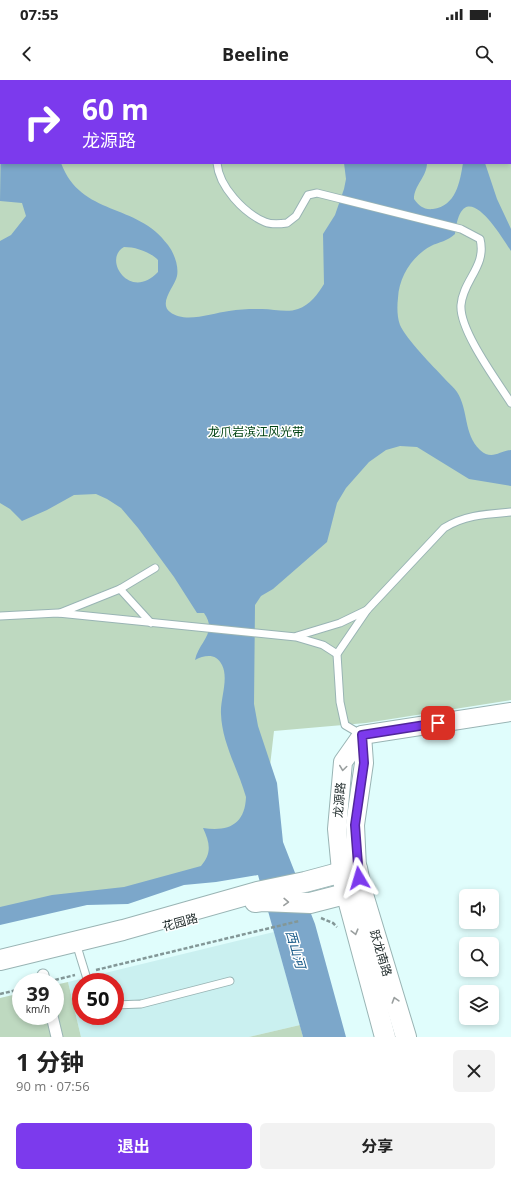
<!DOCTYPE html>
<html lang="zh">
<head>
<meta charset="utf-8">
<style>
  body { margin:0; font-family:"Open Sans","Noto Sans SC",sans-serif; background:#f2f2f2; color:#222; height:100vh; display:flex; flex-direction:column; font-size:15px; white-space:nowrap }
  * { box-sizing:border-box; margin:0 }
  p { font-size:13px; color:#767676 }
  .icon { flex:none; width:22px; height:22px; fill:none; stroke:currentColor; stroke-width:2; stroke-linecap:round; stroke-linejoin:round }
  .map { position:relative; height:957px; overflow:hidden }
  .details { display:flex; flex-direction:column; background:#fff; flex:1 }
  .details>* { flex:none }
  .banner { position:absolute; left:0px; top:0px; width:511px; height:84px; box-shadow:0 2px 6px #0003; background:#7c3aed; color:#fff; overflow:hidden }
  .buttons { position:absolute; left:459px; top:809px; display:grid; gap:8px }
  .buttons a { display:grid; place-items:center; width:40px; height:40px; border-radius:6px; background:#fff; box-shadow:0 2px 6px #0003; font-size:20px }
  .speed { position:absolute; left:12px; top:893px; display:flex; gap:8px; font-size:20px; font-weight:700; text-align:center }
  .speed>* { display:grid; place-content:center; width:52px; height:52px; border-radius:50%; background:#fff; box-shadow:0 2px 6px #0003; line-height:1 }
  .speed small { font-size:10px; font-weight:400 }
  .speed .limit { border:6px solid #d22; background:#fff; color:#111 }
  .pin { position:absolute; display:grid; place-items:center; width:34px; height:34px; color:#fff; margin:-17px; border-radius:8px; box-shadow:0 2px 6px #0006 }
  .me { position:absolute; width:44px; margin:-22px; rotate:353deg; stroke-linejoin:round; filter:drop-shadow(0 0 3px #0008) }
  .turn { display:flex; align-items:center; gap:14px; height:84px; padding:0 16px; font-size:18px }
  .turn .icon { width:52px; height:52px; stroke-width:2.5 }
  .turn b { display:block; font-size:28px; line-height:34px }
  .round { display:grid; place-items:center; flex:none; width:42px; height:42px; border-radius:6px; background:#f2f2f2 }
  .overview { display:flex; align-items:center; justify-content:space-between; height:68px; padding:0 16px }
  h1 { font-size:24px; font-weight:700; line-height:30px }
  .primary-button { display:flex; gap:8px; margin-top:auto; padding:8px 16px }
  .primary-button a { flex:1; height:46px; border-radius:6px; background:#7c3aed; color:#fff; font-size:16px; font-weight:700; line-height:46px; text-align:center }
  .primary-button a+a { background:#f2f2f2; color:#222 }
  .status { display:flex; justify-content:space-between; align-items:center; height:28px; padding:0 20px; background:#fff; direction:ltr }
  .status svg { height:11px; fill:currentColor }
  header { display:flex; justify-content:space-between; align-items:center; height:52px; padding:0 16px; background:#fff; font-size:18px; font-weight:700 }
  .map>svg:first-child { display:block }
</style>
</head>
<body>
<div class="status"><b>07:55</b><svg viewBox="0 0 49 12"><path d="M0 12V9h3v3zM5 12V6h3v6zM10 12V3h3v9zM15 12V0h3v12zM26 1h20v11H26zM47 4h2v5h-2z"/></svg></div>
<header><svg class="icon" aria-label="back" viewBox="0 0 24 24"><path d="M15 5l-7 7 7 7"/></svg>Beeline<svg class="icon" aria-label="search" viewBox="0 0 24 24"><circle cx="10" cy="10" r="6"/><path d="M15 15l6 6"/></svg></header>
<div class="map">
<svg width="511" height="957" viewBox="0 0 511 957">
  <rect width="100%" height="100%" fill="#e0fdfc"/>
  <path fill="#caf0f0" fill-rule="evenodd" d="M274,852L300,945L249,957H81L68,902ZM81,902H115V936H81Z"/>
  <g fill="#bed9c0" fill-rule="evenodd">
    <path d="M0,0H511V620L366,643L274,651L264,738L266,771L0,840ZM1,1H510V83H1Z"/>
    <path d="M68,902L81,957H0V918L21,913V936H55V905Z"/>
    <path d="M300,945L303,957H249Z"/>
  </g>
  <g fill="#7ca7ca" fill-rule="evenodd">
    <path d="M377,0H450L451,1H377Z"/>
    <path d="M1,57V83H61C81,137 137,122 168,165C174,173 179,186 177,196C175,206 158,223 170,232C185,244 212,233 229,231C240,229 251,229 262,229C274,229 287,233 298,229C310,225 318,214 324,204L323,154L335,135L344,109L346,99L344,83H427C427,97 414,105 414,119C419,126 424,130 433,129C456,126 460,102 463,83H485L497,119L511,149V171C497,149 462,93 455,154C448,161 439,162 431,166C412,176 399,197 398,218C397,226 397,237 400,245C406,259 433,286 444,298C448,303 454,307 457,312C469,331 463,353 480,370C492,381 499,371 511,370V406L469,399L417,367L400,366L386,370L369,382L346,408L337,423L327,462L273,509L261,516L255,525L254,624L258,646L277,703L283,762L315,844L346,957H303L258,795L216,802L184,805L128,824L87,825L0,845V827L52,815L124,807L201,786C212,773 210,763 203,748C229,752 245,744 246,717C238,689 222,663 221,634C220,619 229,599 222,585C216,573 205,575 195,580C199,561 218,553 204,533H197L174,497L138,448L121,428L107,419L96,414L74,415L47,430L22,441L10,429L0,423V161L11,155L26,136L22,123L0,121ZM124,167C136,167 150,172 158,180V192C130,222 102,179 124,167Z"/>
  </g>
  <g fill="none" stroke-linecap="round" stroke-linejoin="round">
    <defs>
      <g id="service">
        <path d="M7,0L18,1"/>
        <path d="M473,0L474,1"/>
        <path d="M510,74L511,77"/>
        <path d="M217,83C219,107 244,133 265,142C272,145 280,144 287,143L296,136L308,115L317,113L461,149L480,159C487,186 463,200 461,225C459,250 497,301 511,323"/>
        <path d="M120,509L151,543"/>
        <path d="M60,533L120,509L155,488"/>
        <path d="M0,536L58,533L296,557L323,565L337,574"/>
        <path d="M297,556L340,543L367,530"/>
        <path d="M362,655L345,645L340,622L337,574L367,530L444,448C464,435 487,434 511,432"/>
        <path d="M76,863L88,902"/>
        <path d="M115,925L141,924L230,901"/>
      </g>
      <g id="pedestrian">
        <path d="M43,895L44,902"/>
        <path d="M52,936L57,957"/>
      </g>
      <g id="tertiary">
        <path d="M357,788L355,745L364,683L362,655"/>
        <path d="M341,791L337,749L343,682L362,655L511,632"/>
      </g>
      <g id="secondary">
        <path d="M343,801L385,957"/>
        <path d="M255,822L262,821L310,823L345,814L361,808"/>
        <path d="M0,880L123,850L257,812L305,802L357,788L361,808L406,957"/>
      </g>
    </defs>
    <use href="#service" stroke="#99b4b4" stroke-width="9"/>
    <use href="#pedestrian" stroke="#99b4b4" stroke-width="13"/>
    <use href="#tertiary" stroke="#99b4b4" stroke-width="20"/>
    <use href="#secondary" stroke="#99b4b4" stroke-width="22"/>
    <g stroke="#839797" stroke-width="2.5" stroke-dasharray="4 2" stroke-linecap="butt">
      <path d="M321,838L333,843L337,847"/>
      <path d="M96,890L299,841"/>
      <path d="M55,900L75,895"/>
      <path d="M0,914L21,909"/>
    </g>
    <use href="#service" stroke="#fff" stroke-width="7"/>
    <use href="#pedestrian" stroke="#fff" stroke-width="11"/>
    <use href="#tertiary" stroke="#fff" stroke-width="18"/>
    <use href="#secondary" stroke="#fff" stroke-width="20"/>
  </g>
  <defs><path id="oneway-chevron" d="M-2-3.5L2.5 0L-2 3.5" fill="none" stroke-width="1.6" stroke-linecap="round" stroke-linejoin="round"/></defs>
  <g stroke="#9a9f9f">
    <use href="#oneway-chevron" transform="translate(343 688) rotate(98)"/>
    <use href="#oneway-chevron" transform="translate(286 822) rotate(2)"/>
    <use href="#oneway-chevron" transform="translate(355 852) rotate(75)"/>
    <use href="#oneway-chevron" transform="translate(395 920) rotate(-107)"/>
  </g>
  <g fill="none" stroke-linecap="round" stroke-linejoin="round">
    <defs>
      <path id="route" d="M359,798L355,745L364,683L362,655L438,643"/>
    </defs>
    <use href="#route" stroke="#51269a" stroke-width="10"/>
    <use href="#route" stroke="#7c3aed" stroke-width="7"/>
  </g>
  <g text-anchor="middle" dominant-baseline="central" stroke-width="3" stroke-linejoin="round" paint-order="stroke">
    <g font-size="12" fill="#004313" stroke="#fff">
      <text x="256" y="351">龙爪岩滨江风光带</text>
    </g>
    <g font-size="12" fill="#1f2a2a" stroke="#fff">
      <text transform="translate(339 720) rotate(-85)">龙源路</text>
      <text transform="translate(180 842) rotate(-15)">花园路</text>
      <text transform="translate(381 873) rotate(73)">跃龙南路</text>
    </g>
    <g font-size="13" font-style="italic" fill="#165987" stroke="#fff">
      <text transform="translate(296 869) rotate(74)">西山河</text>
    </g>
  </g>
</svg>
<div class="buttons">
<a><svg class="icon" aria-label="sound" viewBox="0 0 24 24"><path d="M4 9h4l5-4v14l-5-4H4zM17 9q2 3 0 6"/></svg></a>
<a><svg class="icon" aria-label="search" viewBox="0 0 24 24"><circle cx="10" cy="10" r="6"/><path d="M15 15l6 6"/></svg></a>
<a><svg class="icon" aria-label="layers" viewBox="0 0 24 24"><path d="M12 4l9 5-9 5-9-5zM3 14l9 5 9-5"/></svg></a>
</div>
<div class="speed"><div>39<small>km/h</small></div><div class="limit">50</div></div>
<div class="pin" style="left:438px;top:643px;background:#d93025"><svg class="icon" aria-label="arrive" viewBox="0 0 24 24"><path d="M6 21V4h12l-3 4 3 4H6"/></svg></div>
<svg class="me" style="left:359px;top:798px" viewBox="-20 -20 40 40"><path d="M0-17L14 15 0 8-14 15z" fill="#7c3aed" stroke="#fff" stroke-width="4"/></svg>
<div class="banner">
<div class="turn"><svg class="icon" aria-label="right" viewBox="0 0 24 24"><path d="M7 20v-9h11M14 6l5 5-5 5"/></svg><div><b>60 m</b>龙源路</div></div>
</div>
</div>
<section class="details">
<div class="overview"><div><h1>1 分钟</h1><p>90 m · 07:56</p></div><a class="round"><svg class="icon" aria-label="close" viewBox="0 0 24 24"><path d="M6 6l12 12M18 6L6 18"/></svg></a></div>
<div class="primary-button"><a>退出</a><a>分享</a></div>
</section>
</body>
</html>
